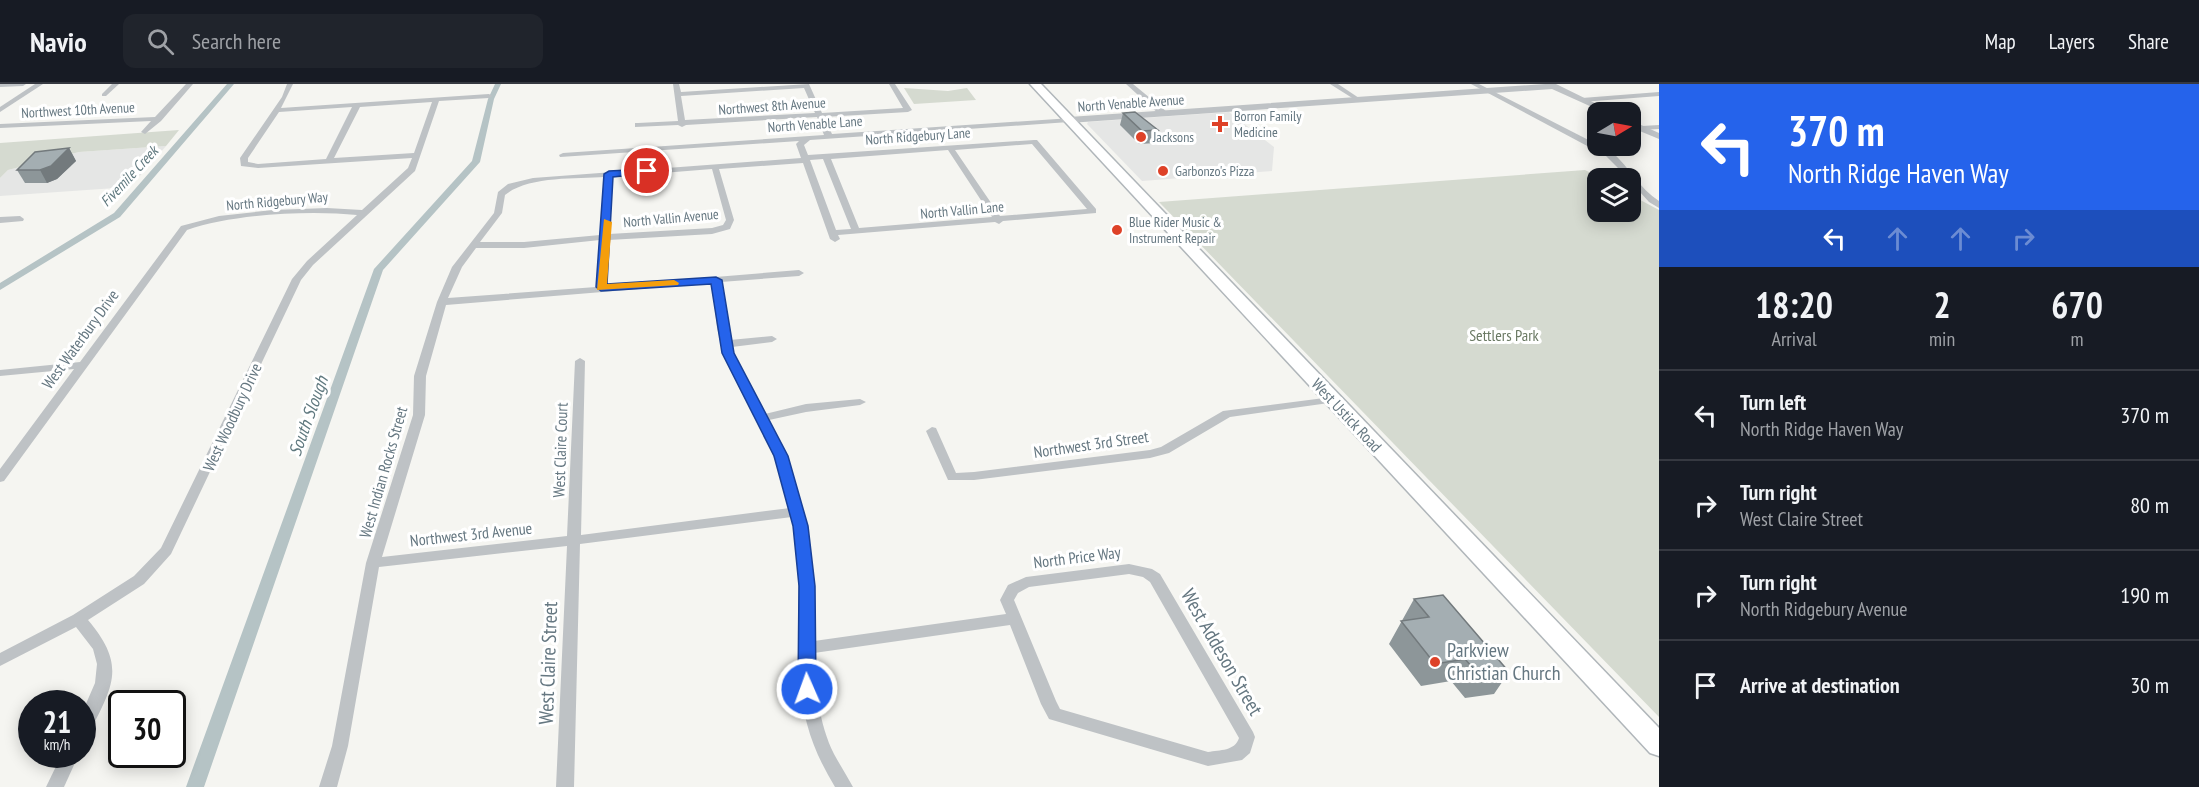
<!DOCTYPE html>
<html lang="en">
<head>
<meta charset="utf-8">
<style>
  body { margin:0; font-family:"PT Sans Narrow",sans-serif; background:#20242c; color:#f1f3f6; height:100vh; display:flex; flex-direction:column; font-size:22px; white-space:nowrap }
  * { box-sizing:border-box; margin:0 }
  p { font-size:20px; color:#9ea1a6 }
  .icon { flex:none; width:33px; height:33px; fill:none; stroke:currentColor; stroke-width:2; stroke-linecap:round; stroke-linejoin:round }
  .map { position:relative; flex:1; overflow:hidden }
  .side { display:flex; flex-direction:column; background:#171b24; width:540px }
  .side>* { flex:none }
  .hud { background:#2563eb; color:#fff; overflow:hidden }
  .needle { width:39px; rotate:80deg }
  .fabs { position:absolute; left:1587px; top:18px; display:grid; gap:12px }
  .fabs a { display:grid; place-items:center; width:54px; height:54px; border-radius:12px; background:#171b24; box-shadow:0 3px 15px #0003; font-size:30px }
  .speed { position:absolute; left:18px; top:606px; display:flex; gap:12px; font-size:30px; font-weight:700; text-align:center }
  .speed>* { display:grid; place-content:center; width:78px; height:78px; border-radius:50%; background:#171b24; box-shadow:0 3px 15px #0003; line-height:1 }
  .speed small { font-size:15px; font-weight:400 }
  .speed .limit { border:3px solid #111; border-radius:9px; background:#fff; color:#111 }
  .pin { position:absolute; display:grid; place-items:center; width:51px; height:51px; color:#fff; margin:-26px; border:3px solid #fff; border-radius:50%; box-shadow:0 2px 6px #0007 }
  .me { position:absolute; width:66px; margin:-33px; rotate:358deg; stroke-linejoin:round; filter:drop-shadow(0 0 4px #0008) }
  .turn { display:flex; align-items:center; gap:21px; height:126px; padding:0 30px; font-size:27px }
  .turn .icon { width:78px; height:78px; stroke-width:2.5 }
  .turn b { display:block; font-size:42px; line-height:51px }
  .lanes { display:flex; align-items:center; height:57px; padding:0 30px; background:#0003; justify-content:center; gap:30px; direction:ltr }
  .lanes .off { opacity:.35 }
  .eta { display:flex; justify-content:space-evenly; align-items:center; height:102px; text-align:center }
  .eta b { font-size:36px; font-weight:800; line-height:42px }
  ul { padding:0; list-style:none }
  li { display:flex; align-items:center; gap:18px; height:90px; padding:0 30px; border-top:2px solid #363941 }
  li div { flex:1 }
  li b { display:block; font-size:22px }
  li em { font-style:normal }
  header { display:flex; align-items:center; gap:36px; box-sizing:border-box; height:84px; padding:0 30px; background:#171b24; border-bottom:2px solid #363941 }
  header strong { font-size:28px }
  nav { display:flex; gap:33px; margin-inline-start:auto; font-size:21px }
  .search { width:420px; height:54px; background:#20242c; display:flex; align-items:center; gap:15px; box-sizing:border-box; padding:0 21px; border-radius:12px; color:#9ea1a6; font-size:22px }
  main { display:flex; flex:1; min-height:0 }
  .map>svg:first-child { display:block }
</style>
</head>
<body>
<header>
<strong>Navio</strong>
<div class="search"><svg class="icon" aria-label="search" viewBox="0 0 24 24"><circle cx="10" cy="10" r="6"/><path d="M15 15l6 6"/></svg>Search here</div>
<nav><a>Map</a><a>Layers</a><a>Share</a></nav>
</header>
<main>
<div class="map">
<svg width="1659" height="703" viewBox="0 0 1659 703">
  <rect width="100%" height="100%" fill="#f5f5f1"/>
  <g fill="#e5e6e5">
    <path d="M1229,28L1274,63L1272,87L1142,97L1087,40L1088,38Z"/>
    <path d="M166,62L130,103L0,112V94L8,86L79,68Z"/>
  </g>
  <g fill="#d5dad0">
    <path d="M904,4L948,7L967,4L976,16L914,20Z"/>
    <path d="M179,46L166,62L79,68L8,86L0,94V59Z"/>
    <path d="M1585,86L1601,94H1598V128H1630L1631,111L1659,126V633L1159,118Z"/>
  </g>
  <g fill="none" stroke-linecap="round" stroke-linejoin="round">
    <g fill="#b5c3c5" fill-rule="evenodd">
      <path d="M227,0H234L120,133L0,206V199L114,129Z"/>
      <path d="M495,0H501L494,15L480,78L383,186L204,703H186L374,185L472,77L488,15Z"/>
    </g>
    <defs>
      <path id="secondary" d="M1030,0H1041L1659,644V672L1650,669Z"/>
    </defs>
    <use href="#secondary" stroke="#b0b6ba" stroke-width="3"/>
    <g fill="#bec2c5" fill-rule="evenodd">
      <path d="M0,0H26L23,2L0,3Z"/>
      <path d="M35,0H43L0,28V23Z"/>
      <path d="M112,0H119L106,12H102V10Z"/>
      <path d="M186,0H193L161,37L145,50L141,48L151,37L0,44V40L155,33Z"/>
      <path d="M287,0H293L281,24L489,10L492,12L489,14L439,17L415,87L313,181L301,196L171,470L144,500L88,536C127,582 113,602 88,651L82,653V629L95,599L97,580L93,565L76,543L0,582V569L73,531L134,492L161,464L292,195L307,177L357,131C309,126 233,130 187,146L4,397L0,398V385L74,285L0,292V286L80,278L181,142L219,132L273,126L327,124L362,126L408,84L412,74L258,84L241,82L240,74L282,13ZM432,18L414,69L334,74L360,23ZM352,23L326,75L258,80L248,78V74L279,28Z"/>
      <path d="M673,0H679L681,8L809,0L822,29L903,24L889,0H895L912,26L908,28L824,33L832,50L1072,34L1073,36L1069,38L810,56L804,61L808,71L1034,56H1037L1096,125V129L1003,137L999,140L995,138L838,151L840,155L835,158L830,155L803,79L719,85L734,136L730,145L712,150L609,156L606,202L799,186L804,189L799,192L721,198L730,256L772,252L777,255L772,258L732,263L741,288L765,330L806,320L860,315L866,318L860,321L806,328L769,336C810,414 813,471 814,557L1006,530L1000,516L1008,501L1026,493L1129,480L1152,485L1160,490L1253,648L1255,653L1250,669L1242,676L1208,682L1049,635L1041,620L1010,541L814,569C815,602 819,640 834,670C840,681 847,692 853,703H835C823,683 813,663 807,640C789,573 806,502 792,433L580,460L574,703H556L567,462L379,483L348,662L337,703H319L332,662L366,479L413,331L414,292L437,218L452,183L494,129L498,108L508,100L533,94L801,74L796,60L799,57L560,73L559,71L563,69L824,51L817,33L686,41L682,43L678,41L635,43V39H638L678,37ZM804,4L815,29L685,36L681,12ZM1032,60L1087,125L1000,132L955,66ZM948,66L992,133L859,144L831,75ZM823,75L851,145L836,146L810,76ZM712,85L726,136L723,141L712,144L609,150L613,93ZM605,93L600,151L524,158H480L502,129L505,111C528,92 575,95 605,93ZM600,156L596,203L448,214L462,183L476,164H524ZM712,199L717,244L724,272L768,359L779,386L790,424L581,451L585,277L580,274L575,277L567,452L382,473L425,331L426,292L446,221ZM1129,490L1143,493L1150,498L1239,654C1235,667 1220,666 1208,668L1060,625L1056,617L1014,516L1018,509L1029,503Z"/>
      <path d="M1126,0H1133L1167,28V32H1161Z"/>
      <path d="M1330,0H1338L1362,16L1357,17Z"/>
      <path d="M1471,0H1479L1612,68C1629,83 1640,105 1659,117V124L1649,118L1630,97V94H1628L1606,72Z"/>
      <path d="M1659,8V12L1582,18L1579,16L1582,14Z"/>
      <path d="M1659,41V45L1642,46L1638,44L1642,42Z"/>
      <path d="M20,132L24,135L23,137L0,139V133Z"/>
      <path d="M1332,313L1338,316L1336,318L1230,333L1169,369L1150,374L974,396H948L926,347L932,343L936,344L956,389L974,388L1150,366L1161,363L1223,327Z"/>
      <path d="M62,670H79L64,703H46Z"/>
    </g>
    <g fill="#bec2c5" fill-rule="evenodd">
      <path d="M1545,0H1556L1613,28H1603L1552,5L1069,39L1064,36L1069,33Z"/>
      <path d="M1630,36L1659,49V55L1630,43Z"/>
    </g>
    <use href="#secondary" fill="#fff" fill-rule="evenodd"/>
  </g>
  <g fill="#8d9699">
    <path d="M1123,29L1158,46L1156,59L1139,60L1120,41Z"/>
    <path d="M69,64L76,77L57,95L47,99H25L17,86Z"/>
    <path d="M1414,515L1509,588L1494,610L1465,614L1451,597L1421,602L1389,560Z"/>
  </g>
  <path fill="#737a7d" d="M69,64L76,77L57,95L47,99L40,86Z"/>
  <g fill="#a4aeb2" stroke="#737a7d" stroke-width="1.5">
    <path d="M1135,28L1158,46L1142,47L1123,29Z"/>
    <path d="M69,64L51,82L40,86H17L35,68Z"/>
    <path d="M1443,511L1509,588L1480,592L1465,575L1435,580L1401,537L1429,533L1414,515Z"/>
  </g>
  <path fill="#2563eb" stroke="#184099" stroke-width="1.5" d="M647,85L652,87L650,89L613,93L607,200L716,193L722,196L734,269L788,372L808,442L815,502L816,605L813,611L807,613L800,611L798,605L799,502L793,442L774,372L722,269L711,200L601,207L596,203L604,90L609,87Z"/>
  <path fill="#f59e0b" d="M604,135L612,138L607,200L674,196L679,199L678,201L597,206Z"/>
  <g fill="#de4228" stroke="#fff" stroke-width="2">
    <path d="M1217 31h6v6h6v6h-6v6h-6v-6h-6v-6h6z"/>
    <circle cx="1141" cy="53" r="6"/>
    <circle cx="1163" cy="87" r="6"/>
    <circle cx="1117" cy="146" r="6"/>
    <circle cx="1435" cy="578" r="6"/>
  </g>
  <g text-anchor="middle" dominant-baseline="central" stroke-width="6" stroke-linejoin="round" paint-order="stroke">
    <g font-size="14" fill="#657781" stroke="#fff">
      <text transform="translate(1131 19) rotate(-4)">North Venable Avenue</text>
      <text transform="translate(772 22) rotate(-4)">Northwest 8th Avenue</text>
      <text transform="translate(78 26) rotate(-3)">Northwest 10th Avenue</text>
      <text transform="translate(815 40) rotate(-4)">North Venable Lane</text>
      <text transform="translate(918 52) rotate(-4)">North Ridgebury Lane</text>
      <text transform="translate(277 117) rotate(-5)">North Ridgebury Way</text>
      <text transform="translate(962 126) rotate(-5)">North Vallin Lane</text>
      <text transform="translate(671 134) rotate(-5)">North Vallin Avenue</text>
    </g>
    <g font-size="14" fill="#657781" stroke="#fff" text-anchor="start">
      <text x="1234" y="32">Borron Family<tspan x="1234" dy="16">Medicine</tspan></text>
      <text x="1153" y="53">Jacksons</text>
      <text x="1175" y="87">Garbonzo's Pizza</text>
      <text x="1129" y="138">Blue Rider Music &amp;<tspan x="1129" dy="16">Instrument Repair</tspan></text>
    </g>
    <g font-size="15" font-style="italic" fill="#60797f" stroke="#fff">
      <text transform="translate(129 92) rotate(-47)">Fivemile Creek</text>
    </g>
    <g font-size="16" fill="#6a7963" stroke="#fff">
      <text x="1504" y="251">Settlers Park</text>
    </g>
    <g font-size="16" fill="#657781" stroke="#fff">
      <text transform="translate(80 255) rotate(-54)">West Waterbury Drive</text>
      <text transform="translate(1347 331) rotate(47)">West Ustick Road</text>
      <text transform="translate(232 333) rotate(-65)">West Woodbury Drive</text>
      <text transform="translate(1091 360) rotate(-8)">Northwest 3rd Street</text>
      <text transform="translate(560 366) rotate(-88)">West Claire Court</text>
      <text transform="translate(383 388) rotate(-74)">West Indian Rocks Street</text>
      <text transform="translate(471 450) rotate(-6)">Northwest 3rd Avenue</text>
      <text transform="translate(1077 473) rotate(-7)">North Price Way</text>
    </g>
    <g font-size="18" font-style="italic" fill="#60797f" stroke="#fff">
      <text transform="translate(308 332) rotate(-70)">South Slough</text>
    </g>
    <g font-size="20" fill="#657781" stroke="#fff" text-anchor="start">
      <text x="1447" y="566">Parkview<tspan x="1447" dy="23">Christian Church</tspan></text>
    </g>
    <g font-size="20" fill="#657781" stroke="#fff">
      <text transform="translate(1222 568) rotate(60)">West Addeson Street</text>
      <text transform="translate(548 579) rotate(-88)">West Claire Street</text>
    </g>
  </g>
</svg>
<div class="fabs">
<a><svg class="needle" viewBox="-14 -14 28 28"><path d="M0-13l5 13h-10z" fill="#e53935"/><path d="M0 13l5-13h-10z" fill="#9ea1a6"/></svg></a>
<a><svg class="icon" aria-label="layers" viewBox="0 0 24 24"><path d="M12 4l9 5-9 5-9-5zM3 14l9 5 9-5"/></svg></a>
</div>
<div class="speed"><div>21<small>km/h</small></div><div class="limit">30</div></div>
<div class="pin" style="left:647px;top:87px;background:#d93025"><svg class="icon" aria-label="arrive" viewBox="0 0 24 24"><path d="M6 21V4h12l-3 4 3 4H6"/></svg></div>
<svg class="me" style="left:807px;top:605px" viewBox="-20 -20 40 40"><circle r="17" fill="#2563eb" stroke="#fff" stroke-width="3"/><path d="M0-11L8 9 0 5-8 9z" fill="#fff"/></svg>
</div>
<section class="side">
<div class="hud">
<div class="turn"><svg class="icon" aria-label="left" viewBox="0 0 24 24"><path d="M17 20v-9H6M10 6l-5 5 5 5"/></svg><div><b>370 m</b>North Ridge Haven Way</div></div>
<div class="lanes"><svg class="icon" aria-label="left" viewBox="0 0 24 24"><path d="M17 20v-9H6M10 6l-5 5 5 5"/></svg><svg class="icon off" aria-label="ahead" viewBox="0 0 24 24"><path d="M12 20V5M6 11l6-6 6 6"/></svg><svg class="icon off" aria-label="ahead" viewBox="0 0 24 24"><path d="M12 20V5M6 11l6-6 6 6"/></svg><svg class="icon off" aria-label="right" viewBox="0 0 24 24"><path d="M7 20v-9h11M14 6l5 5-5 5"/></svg></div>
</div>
<div class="eta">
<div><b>18:20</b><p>Arrival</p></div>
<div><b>2</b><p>min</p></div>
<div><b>670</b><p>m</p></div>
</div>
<ul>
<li><svg class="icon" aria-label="left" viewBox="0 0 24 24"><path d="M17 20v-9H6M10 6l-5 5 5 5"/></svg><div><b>Turn left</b><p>North Ridge Haven Way</p></div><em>370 m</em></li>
<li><svg class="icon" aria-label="right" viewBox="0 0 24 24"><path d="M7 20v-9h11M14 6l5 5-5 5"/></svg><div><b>Turn right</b><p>West Claire Street</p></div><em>80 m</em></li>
<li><svg class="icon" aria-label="right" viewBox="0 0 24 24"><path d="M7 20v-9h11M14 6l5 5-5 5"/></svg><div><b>Turn right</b><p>North Ridgebury Avenue</p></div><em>190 m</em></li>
<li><svg class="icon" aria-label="arrive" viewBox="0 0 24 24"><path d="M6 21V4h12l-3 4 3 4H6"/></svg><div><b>Arrive at destination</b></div><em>30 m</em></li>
</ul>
</section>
</main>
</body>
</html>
